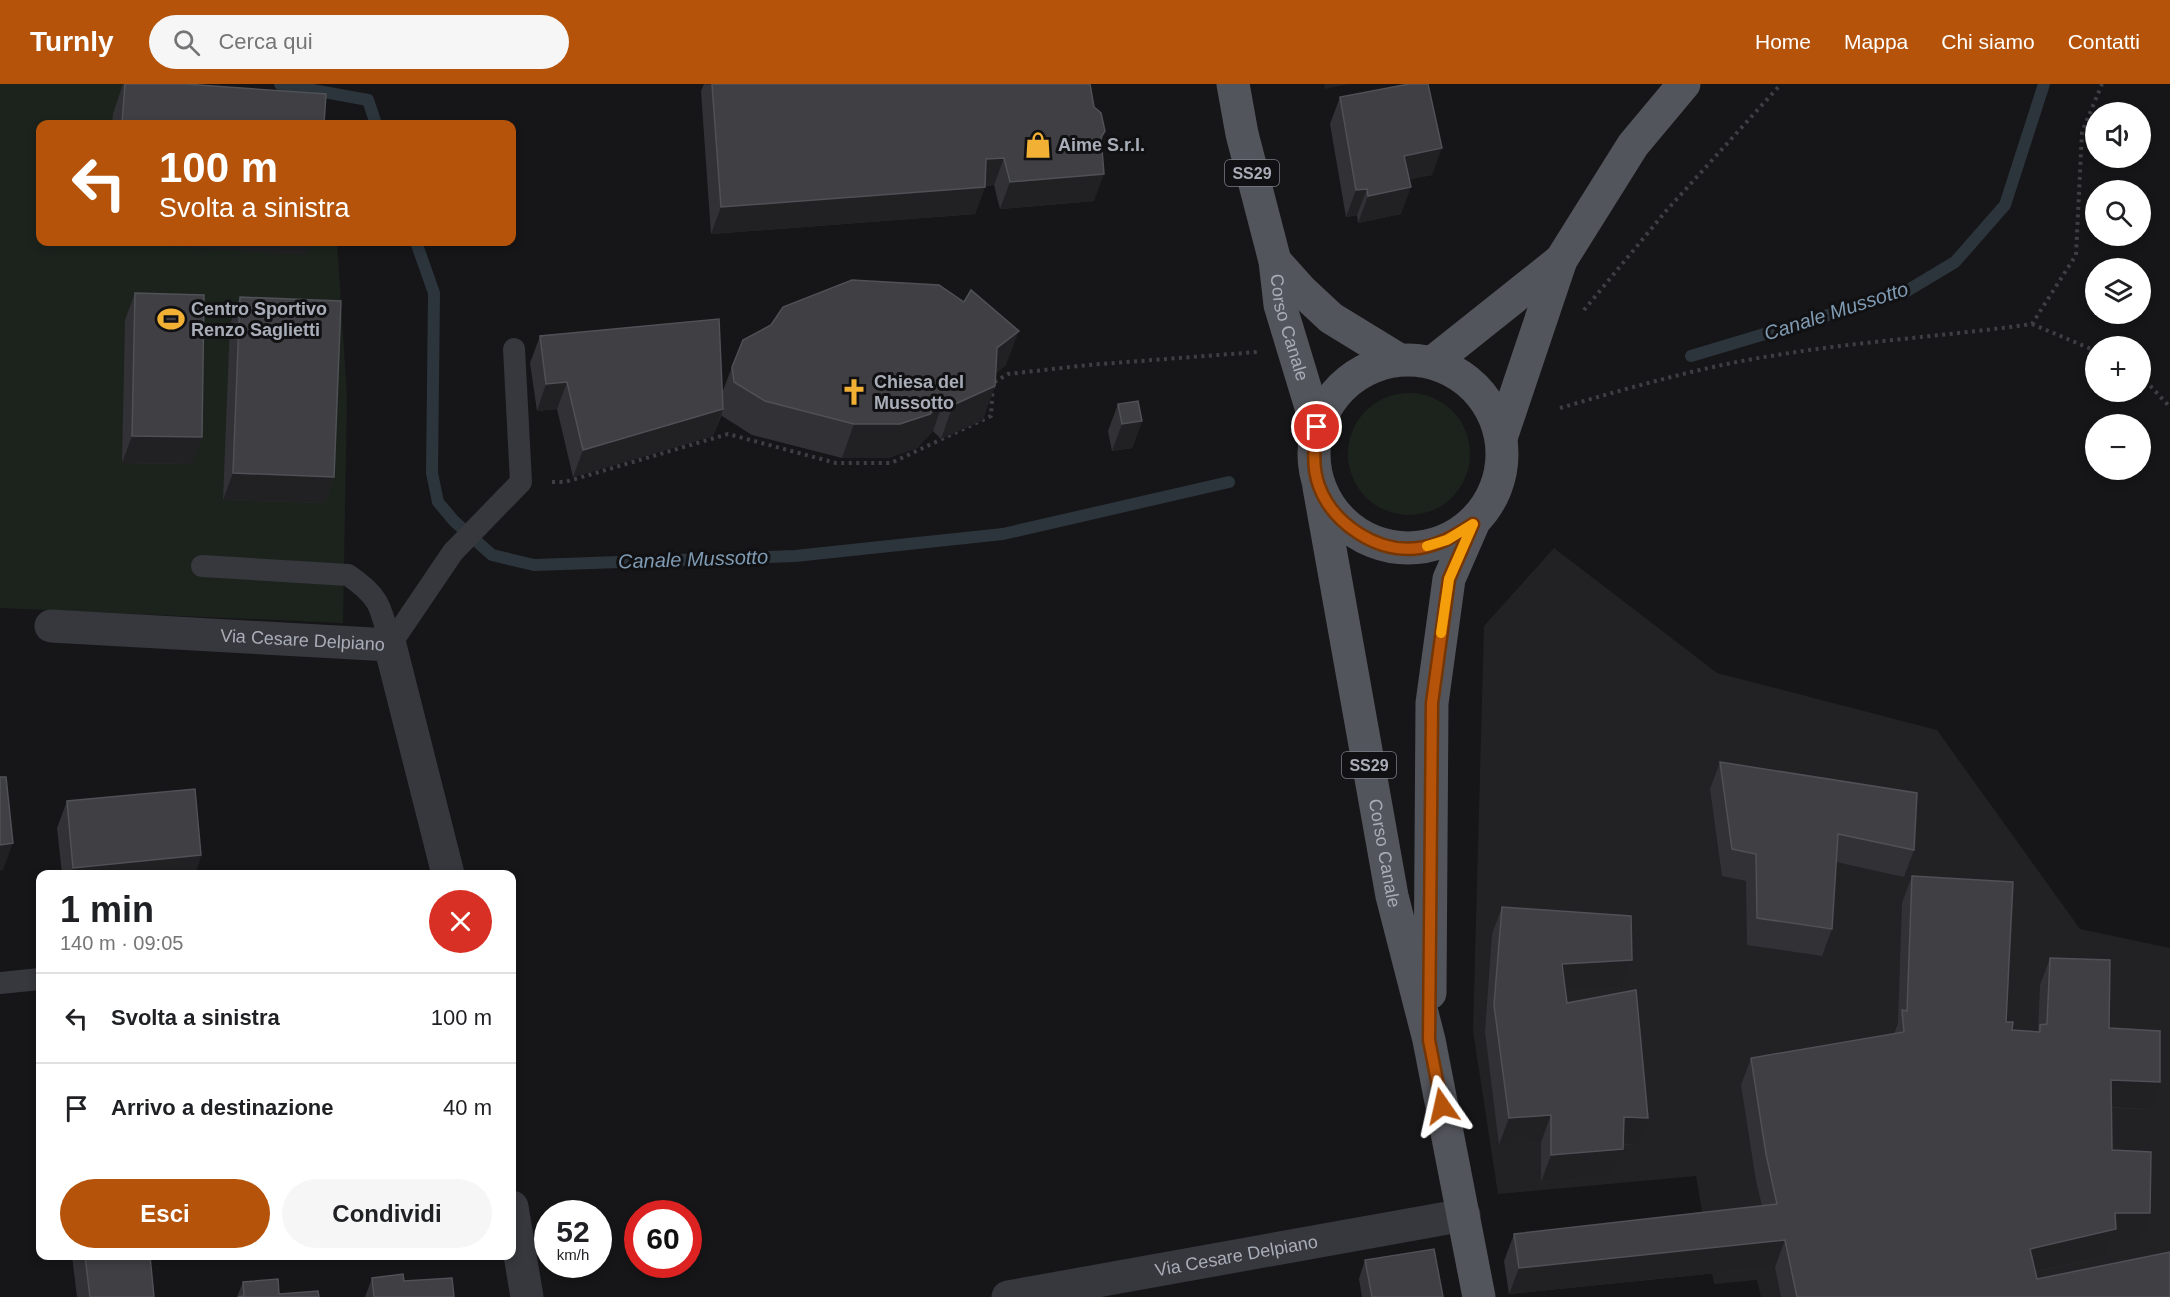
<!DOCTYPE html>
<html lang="it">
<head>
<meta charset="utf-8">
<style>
  body { margin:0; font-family:Arial,sans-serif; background:#f6f6f6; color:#202124; height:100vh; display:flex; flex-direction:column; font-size:22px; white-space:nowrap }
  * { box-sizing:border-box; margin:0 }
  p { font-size:20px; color:#757577 }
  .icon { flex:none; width:33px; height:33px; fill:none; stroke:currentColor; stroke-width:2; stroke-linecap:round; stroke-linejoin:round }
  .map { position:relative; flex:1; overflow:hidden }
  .drawer { position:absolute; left:36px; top:786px; width:480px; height:390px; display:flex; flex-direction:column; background:#fff; border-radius:12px; box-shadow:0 3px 9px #0003 }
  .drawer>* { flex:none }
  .hud { position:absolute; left:36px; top:36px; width:480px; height:126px; border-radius:12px; box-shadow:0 3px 9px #0003; background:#b45309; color:#fff; overflow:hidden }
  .tools { position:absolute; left:2085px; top:18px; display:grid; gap:12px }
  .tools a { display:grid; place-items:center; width:66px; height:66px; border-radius:50%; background:#fff; box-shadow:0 3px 9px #0003; font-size:30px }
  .speed { position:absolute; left:534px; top:1116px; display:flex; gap:12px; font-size:30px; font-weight:700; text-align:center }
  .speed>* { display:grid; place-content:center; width:78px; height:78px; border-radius:50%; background:#fff; box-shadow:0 3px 9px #0003; line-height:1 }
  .speed small { font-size:15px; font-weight:400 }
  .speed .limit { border:9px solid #d22; background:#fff; color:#111 }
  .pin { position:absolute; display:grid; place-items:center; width:51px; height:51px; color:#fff; margin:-26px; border:3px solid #fff; border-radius:50%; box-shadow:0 2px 6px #0007 }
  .me { position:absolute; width:66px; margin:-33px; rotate:349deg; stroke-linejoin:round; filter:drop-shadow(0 0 4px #0008) }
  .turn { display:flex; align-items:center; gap:21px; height:126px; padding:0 24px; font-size:27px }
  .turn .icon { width:78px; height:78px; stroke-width:2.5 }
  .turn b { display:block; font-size:42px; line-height:51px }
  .round { display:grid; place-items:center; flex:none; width:63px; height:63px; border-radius:32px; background:#f6f6f6 }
  .overview { display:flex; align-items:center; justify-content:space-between; height:102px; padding:0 24px }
  h1 { font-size:36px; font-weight:700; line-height:45px }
  .primary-button { display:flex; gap:12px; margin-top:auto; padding:12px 24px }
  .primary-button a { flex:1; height:69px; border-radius:36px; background:#b45309; color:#fff; font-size:24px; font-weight:700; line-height:69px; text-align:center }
  .primary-button a+a { background:#f6f6f6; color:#202124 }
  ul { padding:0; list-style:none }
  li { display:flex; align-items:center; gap:18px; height:90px; padding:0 24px; border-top:2px solid #e0e0e0 }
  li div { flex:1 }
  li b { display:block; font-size:22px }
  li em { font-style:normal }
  header { display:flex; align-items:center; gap:36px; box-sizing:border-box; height:84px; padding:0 30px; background:#b45309; color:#fff }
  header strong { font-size:28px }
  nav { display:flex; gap:33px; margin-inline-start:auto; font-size:21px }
  .search { width:420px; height:54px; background:#f6f6f6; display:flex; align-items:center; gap:15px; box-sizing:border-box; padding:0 21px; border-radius:33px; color:#757577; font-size:22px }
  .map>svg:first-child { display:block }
</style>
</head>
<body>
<header>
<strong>Turnly</strong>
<div class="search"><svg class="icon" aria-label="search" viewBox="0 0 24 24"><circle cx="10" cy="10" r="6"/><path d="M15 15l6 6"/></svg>Cerca qui</div>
<nav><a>Home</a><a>Mappa</a><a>Chi siamo</a><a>Contatti</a></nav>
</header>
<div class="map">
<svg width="2170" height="1213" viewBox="0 0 2170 1213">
  <rect width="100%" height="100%" fill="#161618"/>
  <path fill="#222225" d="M1554,464L1717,589L1937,646L2080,845L2170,864V1213H1761L1757,1196L1714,1200L1696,1092L1498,1110L1473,947L1484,542Z"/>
  <g fill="#1c231d">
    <path d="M0,0H141L148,12L324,40H40V158H337L347,313L343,539L0,524Z"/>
    <circle cx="1409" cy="370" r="61"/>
  </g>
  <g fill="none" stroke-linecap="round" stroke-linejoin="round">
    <g stroke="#2c353c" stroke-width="12">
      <path d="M280,0L368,16L376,40"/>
      <path d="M416,158L434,209L432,389L438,418L454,437L492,471L534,481L795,472L1003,450L1229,398"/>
      <path d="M1691,272L1905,208L1955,178L2005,121L2044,0"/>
    </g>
    <g stroke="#3d3f44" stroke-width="4" stroke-dasharray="3 4.5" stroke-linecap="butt">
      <path d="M1584,226L1666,127L1781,0"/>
      <path d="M2032,240L2096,267"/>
      <path d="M2140,291L2170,323"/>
      <path d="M1560,324C1632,303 1704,282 1777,271C1862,257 1947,252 2032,240L2076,171L2082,48L2102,0"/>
      <path d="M552,398H565L728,350L836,379H891L991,332L993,299L1008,290L1088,281L1257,268"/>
    </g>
    <g stroke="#37383d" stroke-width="22">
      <path d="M202,482L348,491C381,513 381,524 390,561"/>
      <path d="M390,561L453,468L521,398L514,265"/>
      <path d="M0,899L40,895"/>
    </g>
    <g stroke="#37383d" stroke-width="33">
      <path id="s1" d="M51,542L390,561L448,790"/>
      <path d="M512,1123L527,1213"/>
      <path id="s2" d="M1008,1213L1464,1131"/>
    </g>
    <g stroke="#53555c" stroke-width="33">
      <path id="s3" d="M1233,0L1242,50L1275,177L1280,221L1317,343"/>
      <path d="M1275,177L1301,206L1331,234L1398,275"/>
      <circle cx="1408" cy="370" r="94"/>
      <path d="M1433,278L1561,176"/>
      <path d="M1502,351L1561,176L1633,61L1684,0"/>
      <path id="s4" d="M1319,403L1392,812L1429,956L1479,1213"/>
      <path d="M1430,909L1432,619L1449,495L1473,440"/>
    </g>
  </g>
  <g fill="#323236">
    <path d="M123,0H185L324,40H112L113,30Z"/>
    <path d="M704,0L1094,23L1105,47L1101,58L1094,117L1000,125L994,101L985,102L975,130L711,150L701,7Z"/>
    <path d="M1340,13L1432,91L1409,95L1401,130L1358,139L1357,131L1346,133L1330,40Z"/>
    <path d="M135,209L192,380L122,379L125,236Z"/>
    <path d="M240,213L334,393L325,419L223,416L230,240Z"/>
    <path d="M540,252L722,309L732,283L1006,281L996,289L983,336L941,355L933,347L917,364L888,374H842L752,351L722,332V330L713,352L573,393L557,325L537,327L530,279Z"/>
    <path d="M1118,320L1142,337L1132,364L1112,367L1108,347Z"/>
    <path d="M1720,678L1914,766L1904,793L1836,778L1832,845L1822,872L1747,861L1746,797L1722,792L1710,705Z"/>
    <path d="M67,717L201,771L195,790H62L57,744Z"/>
    <path d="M1912,792L2006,938L2012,946L2038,948L2040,901L2050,874L2109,944L2151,1025L2111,1024L2112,1066L2140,1156H2112L2106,1172L2035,1188L2037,1195L2170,1213H1781L1775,1183L1509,1210L1504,1177L1514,1150L1762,1122L1756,1097L1741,1001L1751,974L1894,950L1898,939L1902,819Z"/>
    <path d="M1502,823L1632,876L1623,903L1566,906L1567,919L1638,1061H1623V1065L1613,1092L1541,1098V1058L1499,1061L1485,948L1492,850Z"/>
    <path d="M72,1172H150L154,1213H77Z"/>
    <path d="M1365,1176L1443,1213H1362L1359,1195Z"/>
    <path d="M372,1194L404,1197L454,1213H365Z"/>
    <path d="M243,1198L279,1210L237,1213Z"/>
  </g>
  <g fill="#212124">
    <path d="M1325,0H1349L1324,5Z"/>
    <path d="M1442,64L1432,91L1395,99L1404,72Z"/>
    <path d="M1004,74L994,101L976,102L986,75Z"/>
    <path d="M1104,90L1094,117L1000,125L1010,98Z"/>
    <path d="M985,103L975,130L711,150L721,123Z"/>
    <path d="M1411,103L1401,130L1358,139L1368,112Z"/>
    <path d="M1367,105L1357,131L1346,133L1356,106Z"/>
    <path d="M104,158H310L305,171Z"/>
    <path d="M1019,247L1006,281L984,298L997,264Z"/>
    <path d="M567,298L557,325L537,327L546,300Z"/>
    <path d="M995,302L983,336L941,355L953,321Z"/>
    <path d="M945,313L933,347L917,364L888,374H842L854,340Z"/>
    <path d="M723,325L713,352L573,393L583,366Z"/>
    <path d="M1142,337L1132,364L1112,367L1122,340Z"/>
    <path d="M132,352L202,353L192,380L122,379Z"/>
    <path d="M233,389L334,393L325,419L223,416Z"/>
    <path d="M13,759L3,786L0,787V761Z"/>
    <path d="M201,771L195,790H71L73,784Z"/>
    <path d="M1632,876L1623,903L1552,907L1562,880Z"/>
    <path d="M2111,996L2160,998L2151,1025L2101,1023Z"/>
    <path d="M1551,1031L1541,1058L1499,1061L1509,1034Z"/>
    <path d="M1624,1033L1648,1034L1638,1061L1615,1060Z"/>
    <path d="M1623,1065L1613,1092L1541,1098L1551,1071Z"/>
    <path d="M2115,1129H2150L2140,1156H2112L2106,1172L2020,1191L2030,1165Z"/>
    <path d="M1785,1156L1775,1183L1509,1210L1519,1184Z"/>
  </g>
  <g fill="#3f3f44" stroke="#4f5156" stroke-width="1.5">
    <path d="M125,0H185L326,10L324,40H122Z"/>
    <path d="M712,0H1090L1094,23L1101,29L1105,47L1101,53L1104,90L1010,98L1004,74L986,75L985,103L721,123Z"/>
    <path d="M1409,0H1428L1442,64L1404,72L1411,103L1368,112L1367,105L1356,106L1340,13Z"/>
    <path d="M852,196L939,201L964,218L971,206L1019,247L997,264L995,302L953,321L945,313L930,330L900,340H854L765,317L734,298L732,283L743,256L771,241L783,223Z"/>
    <path d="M135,209L204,211L202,353L132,352Z"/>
    <path d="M240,213L341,217L334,393L233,389Z"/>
    <path d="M719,235L723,325L583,366L567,298L546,300L540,252Z"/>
    <path d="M1138,317L1142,337L1122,340L1118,320Z"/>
    <path d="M1720,678L1917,709L1914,766L1838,750L1832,845L1757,834L1756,770L1732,765Z"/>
    <path d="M0,693H6L13,759L0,761Z"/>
    <path d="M195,705L201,771L73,784L67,717Z"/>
    <path d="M1912,792L2013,798L2006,938H2013L2012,946L2040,948V941L2047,940L2050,874L2110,876L2109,944L2160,947V998L2111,996L2112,1066L2151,1068L2150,1129H2115L2116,1145L2030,1165L2037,1195L2170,1168V1213H1797L1785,1156L1519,1184L1514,1150L1777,1120L1766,1070L1751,974L1904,948L1902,926L1907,927Z"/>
    <path d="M1502,823L1631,832L1632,876L1562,880L1567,919L1636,906L1648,1034L1624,1033L1623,1065L1551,1071V1031L1509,1034L1494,921Z"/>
    <path d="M1434,1165L1443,1213H1372L1365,1176Z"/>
    <path d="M85,1172H150L154,1213H90Z"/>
    <path d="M403,1190L404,1197L452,1194L454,1213H374L372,1194Z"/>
    <path d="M278,1195L279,1210L318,1207L319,1213H238L244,1212L243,1198Z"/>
  </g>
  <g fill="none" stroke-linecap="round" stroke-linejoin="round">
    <defs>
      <path id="route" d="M1317,343C1314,363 1312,383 1319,402C1333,440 1378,470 1419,464C1440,461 1456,451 1473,440L1449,495L1432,619L1429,956L1442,1022"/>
    </defs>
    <use href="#route" stroke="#753606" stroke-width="15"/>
    <use href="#route" stroke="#b45309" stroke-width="10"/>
    <path stroke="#f59e0b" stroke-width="10" d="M1427,462L1447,456L1473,440L1449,495L1441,549"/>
  </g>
  <defs>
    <symbol id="shop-bare" viewBox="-9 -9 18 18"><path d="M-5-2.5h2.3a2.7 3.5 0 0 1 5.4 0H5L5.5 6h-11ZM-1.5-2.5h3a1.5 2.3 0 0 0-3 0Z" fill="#f2b134" stroke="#111113" stroke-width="2.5" paint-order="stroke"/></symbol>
    <symbol id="stadium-bare" viewBox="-9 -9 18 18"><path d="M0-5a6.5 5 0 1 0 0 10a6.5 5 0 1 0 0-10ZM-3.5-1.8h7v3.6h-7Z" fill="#f2b134" stroke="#111113" stroke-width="2.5" paint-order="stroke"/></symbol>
    <symbol id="church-bare" viewBox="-9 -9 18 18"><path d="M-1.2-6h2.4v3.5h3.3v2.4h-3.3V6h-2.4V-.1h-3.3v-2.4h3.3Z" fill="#f2b134" stroke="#111113" stroke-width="2.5" paint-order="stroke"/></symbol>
  </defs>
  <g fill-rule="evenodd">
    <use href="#shop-bare" x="1019" y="42" width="38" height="38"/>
    <use href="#stadium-bare" x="152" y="216" width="38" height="38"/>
    <use href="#church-bare" x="835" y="289" width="38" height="38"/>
  </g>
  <g text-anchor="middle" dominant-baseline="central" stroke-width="6" stroke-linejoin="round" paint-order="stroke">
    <g fill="#111113" stroke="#7b7e86" stroke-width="1.5">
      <rect x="1225" y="76" width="54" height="26" rx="4.5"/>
      <rect x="1342" y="668" width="54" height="26" rx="4.5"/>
    </g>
    <g font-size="16" font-weight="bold" fill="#a8adb8">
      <text x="1252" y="89">SS29</text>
      <text x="1369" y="681">SS29</text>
    </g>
    <g font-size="18" font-weight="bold" fill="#a8adb8" stroke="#111113" text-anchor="start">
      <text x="1058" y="61">Aime S.r.l.</text>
      <text x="191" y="225">Centro Sportivo<tspan x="191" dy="21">Renzo Saglietti</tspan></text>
      <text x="874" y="298">Chiesa del<tspan x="874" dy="21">Mussotto</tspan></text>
    </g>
    <g font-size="18" fill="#a8adb8" stroke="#111113">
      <text stroke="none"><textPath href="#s3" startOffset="250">Corso Canale</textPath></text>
      <text stroke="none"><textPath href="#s1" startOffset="252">Via Cesare Delpiano</textPath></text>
      <text stroke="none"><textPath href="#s4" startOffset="372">Corso Canale</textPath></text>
      <text stroke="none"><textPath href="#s2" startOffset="232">Via Cesare Delpiano</textPath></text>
    </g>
    <g font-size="20" font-style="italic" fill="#7f9bb3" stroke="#111113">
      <text transform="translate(1836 227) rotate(-18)">Canale Mussotto</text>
      <text transform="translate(693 475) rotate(-2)">Canale Mussotto</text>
    </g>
  </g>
</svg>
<div class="tools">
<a><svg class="icon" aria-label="sound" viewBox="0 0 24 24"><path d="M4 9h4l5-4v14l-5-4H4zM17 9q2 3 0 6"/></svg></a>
<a><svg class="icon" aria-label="search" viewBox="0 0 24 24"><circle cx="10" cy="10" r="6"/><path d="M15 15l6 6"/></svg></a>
<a><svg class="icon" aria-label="layers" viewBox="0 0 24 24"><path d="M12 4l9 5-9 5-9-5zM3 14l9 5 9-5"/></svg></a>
<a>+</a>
<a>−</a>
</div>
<div class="speed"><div>52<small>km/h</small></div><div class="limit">60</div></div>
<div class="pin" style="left:1317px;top:343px;background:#d93025"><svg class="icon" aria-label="arrive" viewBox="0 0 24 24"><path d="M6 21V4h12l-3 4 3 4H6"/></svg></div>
<svg class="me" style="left:1442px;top:1022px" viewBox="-20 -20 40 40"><path d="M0-17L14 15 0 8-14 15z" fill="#b45309" stroke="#fff" stroke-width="4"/></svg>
<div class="hud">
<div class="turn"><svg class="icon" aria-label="left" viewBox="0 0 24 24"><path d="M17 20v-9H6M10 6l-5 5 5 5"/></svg><div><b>100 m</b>Svolta a sinistra</div></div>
</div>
<section class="drawer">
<div class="overview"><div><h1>1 min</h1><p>140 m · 09:05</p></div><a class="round" style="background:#d93025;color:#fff"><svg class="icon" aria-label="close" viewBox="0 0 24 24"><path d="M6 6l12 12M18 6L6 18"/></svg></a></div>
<ul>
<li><svg class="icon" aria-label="left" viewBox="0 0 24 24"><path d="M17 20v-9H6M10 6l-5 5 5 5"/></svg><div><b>Svolta a sinistra</b></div><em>100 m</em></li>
<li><svg class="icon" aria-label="arrive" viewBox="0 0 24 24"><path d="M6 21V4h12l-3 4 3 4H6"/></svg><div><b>Arrivo a destinazione</b></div><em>40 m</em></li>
</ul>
<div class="primary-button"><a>Esci</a><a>Condividi</a></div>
</section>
</div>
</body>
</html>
